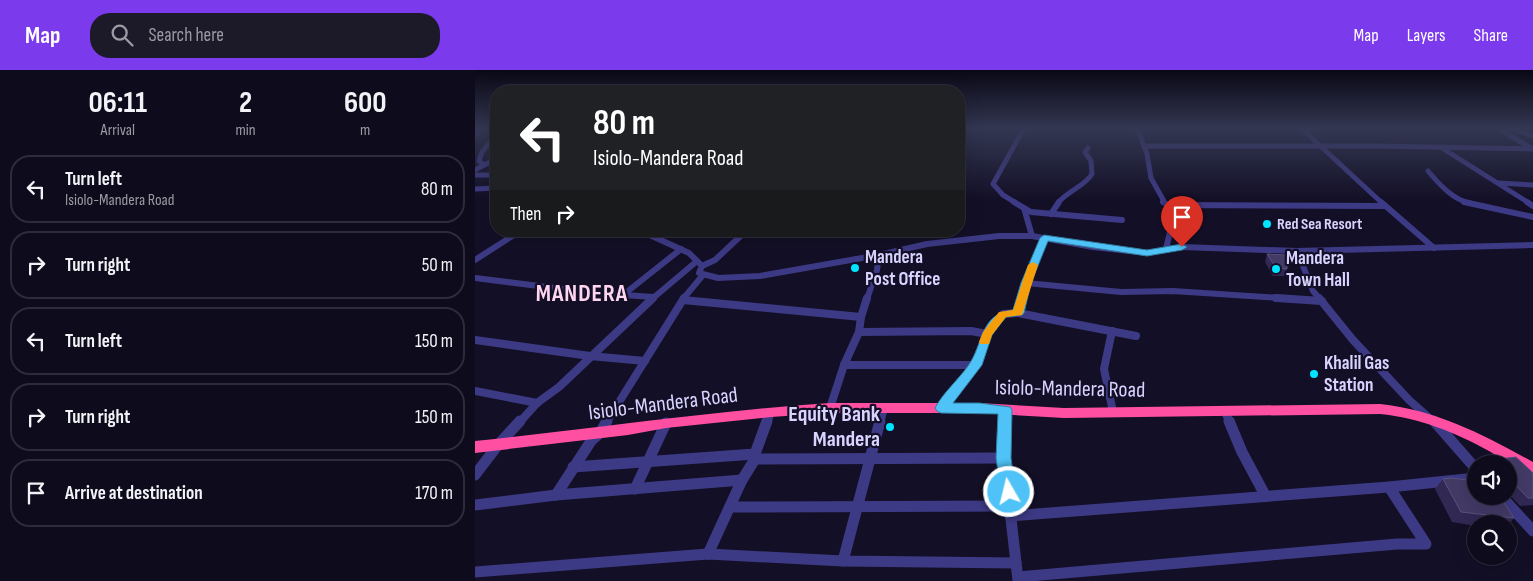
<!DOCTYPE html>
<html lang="en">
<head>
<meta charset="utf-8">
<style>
  body { margin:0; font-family:"Sofia Sans Condensed",sans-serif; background:#1c1929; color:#f1f3f6; height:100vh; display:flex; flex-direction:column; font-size:19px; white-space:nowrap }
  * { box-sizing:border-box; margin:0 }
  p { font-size:16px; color:#9b9ba3 }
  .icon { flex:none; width:28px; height:28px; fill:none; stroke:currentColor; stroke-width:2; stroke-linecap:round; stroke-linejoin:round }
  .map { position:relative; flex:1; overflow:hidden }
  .sheet { display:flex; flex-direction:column; background:#0e0b1c; width:475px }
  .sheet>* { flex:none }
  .top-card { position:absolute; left:15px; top:15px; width:475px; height:152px; border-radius:20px; box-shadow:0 5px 20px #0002,0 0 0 1px #2e2b3b; background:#202124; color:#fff; overflow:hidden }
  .tools { position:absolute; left:992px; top:385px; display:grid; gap:10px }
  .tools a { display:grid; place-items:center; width:50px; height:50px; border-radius:50%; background:#0e0b1c; box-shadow:0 5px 20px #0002,0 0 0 1px #2e2b3b; font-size:25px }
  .pin { position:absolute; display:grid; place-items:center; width:42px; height:42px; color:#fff; margin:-51px -21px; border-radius:50% 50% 50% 0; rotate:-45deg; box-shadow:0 0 5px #0007 }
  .pin .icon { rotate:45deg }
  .me { position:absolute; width:55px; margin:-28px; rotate:352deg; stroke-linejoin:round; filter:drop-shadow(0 0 4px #0008) }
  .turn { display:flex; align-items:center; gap:18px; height:105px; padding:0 20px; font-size:22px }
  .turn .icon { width:65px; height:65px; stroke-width:2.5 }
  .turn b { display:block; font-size:35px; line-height:42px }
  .then { display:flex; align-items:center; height:48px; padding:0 20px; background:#0003; gap:10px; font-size:19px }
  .eta { display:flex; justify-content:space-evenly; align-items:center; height:85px; text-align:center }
  .eta b { font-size:30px; font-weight:700; line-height:35px }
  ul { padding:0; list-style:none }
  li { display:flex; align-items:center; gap:15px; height:68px; margin:0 10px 8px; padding:0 10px; border:2px solid #2e2b3b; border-radius:20px }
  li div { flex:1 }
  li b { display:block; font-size:19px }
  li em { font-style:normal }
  header { display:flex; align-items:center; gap:30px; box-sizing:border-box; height:70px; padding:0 25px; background:#7c3aed; color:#fff }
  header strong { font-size:24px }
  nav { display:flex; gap:28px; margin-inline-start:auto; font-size:18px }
  .search { width:350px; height:45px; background:#1c1929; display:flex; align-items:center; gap:12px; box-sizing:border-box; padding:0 18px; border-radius:20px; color:#9b9ba3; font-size:19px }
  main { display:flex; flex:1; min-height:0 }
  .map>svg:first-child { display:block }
</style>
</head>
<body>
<header>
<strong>Map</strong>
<div class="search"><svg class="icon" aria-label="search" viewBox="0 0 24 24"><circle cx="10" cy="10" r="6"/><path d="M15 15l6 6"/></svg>Search here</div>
<nav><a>Map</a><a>Layers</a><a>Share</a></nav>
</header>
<main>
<section class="sheet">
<div class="eta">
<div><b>06:11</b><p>Arrival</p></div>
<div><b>2</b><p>min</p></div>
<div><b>600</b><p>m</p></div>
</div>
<ul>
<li><svg class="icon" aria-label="left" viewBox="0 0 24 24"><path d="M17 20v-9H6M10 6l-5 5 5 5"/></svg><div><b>Turn left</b><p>Isiolo-Mandera Road</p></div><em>80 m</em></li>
<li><svg class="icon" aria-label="right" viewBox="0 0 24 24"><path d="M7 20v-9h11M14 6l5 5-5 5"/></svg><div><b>Turn right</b></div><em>50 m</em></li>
<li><svg class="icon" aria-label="left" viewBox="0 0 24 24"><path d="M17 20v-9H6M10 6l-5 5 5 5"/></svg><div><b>Turn left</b></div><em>150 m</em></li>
<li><svg class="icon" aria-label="right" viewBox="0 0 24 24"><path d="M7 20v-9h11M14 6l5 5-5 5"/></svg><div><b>Turn right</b></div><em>150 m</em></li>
<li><svg class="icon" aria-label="arrive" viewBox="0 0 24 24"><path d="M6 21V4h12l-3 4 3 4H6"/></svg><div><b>Arrive at destination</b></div><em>170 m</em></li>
</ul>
</section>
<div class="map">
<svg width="1058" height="511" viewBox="0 0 1058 511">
  <rect width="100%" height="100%" fill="#130f26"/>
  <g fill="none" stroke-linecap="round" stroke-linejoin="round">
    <g stroke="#3d3a85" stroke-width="5">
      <path d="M662,58L672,84L676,108L690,133"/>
      <path d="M826,58L907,133"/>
      <path d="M1034,58L1024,59L1056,78"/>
      <path d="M1036,58L1058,66"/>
      <path d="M0,65L8,58"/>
      <path d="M669,76H902L1058,79"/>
      <path d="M967,78L1054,133"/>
      <path d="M9,95L21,89"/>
      <path d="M0,100L9,95L4,91L7,82L21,65"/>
      <path d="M953,101C964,114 978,130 995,133"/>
      <path d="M0,105H21"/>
      <path d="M1023,113L1058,115"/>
      <path d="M0,119L21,118"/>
      <path d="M541,133L528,125L518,114L549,58"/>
      <path d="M583,133C592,121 609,117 617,104L616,91L610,82L613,78"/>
    </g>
    <g stroke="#3d3a85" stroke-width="6">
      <path d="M539,132L549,138L557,166"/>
      <path d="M688,132L697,138L699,145L691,179"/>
      <path d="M906,132L959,178"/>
      <path d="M989,132L1058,147"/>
      <path d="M1052,132L1058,136"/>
      <path d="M694,135L910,136"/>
      <path d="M549,138L556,142L647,150"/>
      <path d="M576,144L584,132"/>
      <path d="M166,161L214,183L227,196L224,203L243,208L285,206L404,185L452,174L524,166H557L618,177L672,183L707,177L822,181L1058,175"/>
      <path d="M822,181L838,221L845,229"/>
      <path d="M0,190L45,161"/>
      <path d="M227,196L240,190L271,161"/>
      <path d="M0,208L120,223L178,227"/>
      <path d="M551,213L646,222L698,221L820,229"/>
      <path d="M148,225L206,179"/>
      <path d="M177,229L222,191"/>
      <path d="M208,229L228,205"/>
      <path d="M392,229L402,200L404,185"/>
      <path d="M547,229L569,168"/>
    </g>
    <g stroke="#3d3a85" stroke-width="8">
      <path d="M801,228L847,231"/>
      <path d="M844,228L878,270L934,330L960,353"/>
      <path d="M208,230L386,247"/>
      <path d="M543,243L661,266"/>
      <path d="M637,261L629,299L638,342"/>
      <path d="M384,262L496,261L512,264"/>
      <path d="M0,270L115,286L170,291"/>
      <path d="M369,295H501"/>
      <path d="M0,321L62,333"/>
      <path d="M355,338L369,295L384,262L386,247L392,228"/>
      <path d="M466,338L501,295L512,264L528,244L543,243L547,228"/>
      <path d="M750,342L755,353"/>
      <path d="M44,353L62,333L84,317L178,228"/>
      <path d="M131,353L209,228"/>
      <path d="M292,353L296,342"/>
      <path d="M405,353L409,338"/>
      <path d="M530,353V340"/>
    </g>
    <g stroke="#3d3a85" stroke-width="11">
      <path d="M530,351L529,388L543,510"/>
      <path d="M754,351L767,382L790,425"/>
      <path d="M959,351L1001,399"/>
      <path d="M280,389L529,388"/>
      <path d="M98,397L280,384"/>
      <path d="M0,405L23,375L45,351"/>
      <path d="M160,419L191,353"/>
      <path d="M81,425L116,371L125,363L132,351"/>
      <path d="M1026,426L1058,461"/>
      <path d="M0,435L81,425L267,410"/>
      <path d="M256,437L535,436"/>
      <path d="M535,446L914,417L1001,408"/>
      <path d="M233,484L267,410L280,389V384L292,351"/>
      <path d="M368,491L405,351"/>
      <path d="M0,502L233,484L368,491L541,493"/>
      <path d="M543,507L922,474H951L914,417"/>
    </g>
    <path fill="#ff4fa3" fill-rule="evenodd" d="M355,333H504L589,338L905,334C962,340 1009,365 1058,392V405C1042,400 1028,389 1014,381C979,362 945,348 905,344L589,348L504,343H355L296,347L191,358L153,365L0,383V371C118,359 236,341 355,333Z"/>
  </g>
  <g fill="#312854">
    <path d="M792,184L816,191L813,198H812L810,206H798L790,192Z"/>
    <path d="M1041,387L1058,403V435L1045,436L1034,424V394H1013L1016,390Z"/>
    <path d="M968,409L1039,448L1034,454H1001V456L977,452L960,419Z"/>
  </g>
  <g fill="#433a66" stroke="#5a527e">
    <path d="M792,184L812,185L816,191L810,190L812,199L801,198Z"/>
    <path d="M1041,387L1058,403V428H1053L1034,408V394H1020L1016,390Z"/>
    <path d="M976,408L1001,411V426H1025L1039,448L986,442L968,409Z"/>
  </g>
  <linearGradient id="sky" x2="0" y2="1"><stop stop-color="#0a0815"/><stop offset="0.45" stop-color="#333752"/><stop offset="1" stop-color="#333752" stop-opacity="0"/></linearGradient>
  <rect width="1058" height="130" fill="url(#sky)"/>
  <path fill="#4fc3f7" stroke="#337fa1" d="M569,165L672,180L707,174L712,177L707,180L672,186L573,171L556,213L549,243L547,245L531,247L526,253L517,265L507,295L478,333H504L535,337L537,340L536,388L541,422L539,427L534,429L528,427L526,422L521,388L523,344L466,343L462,341L460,338C468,323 483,310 493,296C509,274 504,244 538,240L546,213L565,168Z"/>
  <path fill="#f59e0b" d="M558,192L563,195L547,245L531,247L517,265L514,274H505L504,272L508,262L524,242L538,240L553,195Z"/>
  <g fill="#00e5ff" stroke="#130f26" stroke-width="2">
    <circle cx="792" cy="154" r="5"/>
    <circle cx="380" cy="198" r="5"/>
    <circle cx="801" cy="199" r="5"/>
    <circle cx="839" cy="304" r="5"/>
    <circle cx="415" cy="357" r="5"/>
  </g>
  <g text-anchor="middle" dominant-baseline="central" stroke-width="4.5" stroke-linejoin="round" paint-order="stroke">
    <g font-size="16" font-weight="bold" fill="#d9d4ff" stroke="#130f26" text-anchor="start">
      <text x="802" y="154">Red Sea Resort</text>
    </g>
    <g font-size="19" font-weight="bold" fill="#d9d4ff" stroke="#130f26" text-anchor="start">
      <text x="390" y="187">Mandera<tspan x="390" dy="22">Post Office</tspan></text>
      <text x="811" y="188">Mandera<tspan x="811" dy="22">Town Hall</tspan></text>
      <text x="849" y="293">Khalil Gas<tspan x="849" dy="22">Station</tspan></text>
    </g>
    <g font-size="22" fill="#d9d4ff" stroke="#130f26">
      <text transform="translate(595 319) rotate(1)">Isiolo-Mandera Road</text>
      <text transform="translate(188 334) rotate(-7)">Isiolo-Mandera Road</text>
    </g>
    <g font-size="22" font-weight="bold" fill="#d9d4ff" stroke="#130f26" text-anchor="end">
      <text x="405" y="344">Equity Bank<tspan x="405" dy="25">Mandera</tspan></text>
    </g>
    <g font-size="24" font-weight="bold" letter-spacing="1" fill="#ffd6f0" stroke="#130f26">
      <text x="107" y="223">MANDERA</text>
    </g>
  </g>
</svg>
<div class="tools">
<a><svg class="icon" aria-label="sound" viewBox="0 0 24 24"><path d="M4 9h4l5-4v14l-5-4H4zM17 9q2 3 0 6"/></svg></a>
<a><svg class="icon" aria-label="search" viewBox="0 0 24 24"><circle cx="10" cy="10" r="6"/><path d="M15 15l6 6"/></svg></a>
</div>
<div class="pin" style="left:707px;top:177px;background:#d93025"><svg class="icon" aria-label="arrive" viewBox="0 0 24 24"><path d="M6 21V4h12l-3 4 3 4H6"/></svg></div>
<svg class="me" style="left:534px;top:422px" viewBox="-20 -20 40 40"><circle r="17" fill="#4fc3f7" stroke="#fff" stroke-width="3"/><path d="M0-11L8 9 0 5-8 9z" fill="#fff"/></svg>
<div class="top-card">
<div class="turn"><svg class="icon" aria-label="left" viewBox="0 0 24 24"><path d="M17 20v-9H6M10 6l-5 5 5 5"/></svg><div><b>80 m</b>Isiolo-Mandera Road</div></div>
<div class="then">Then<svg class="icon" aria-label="right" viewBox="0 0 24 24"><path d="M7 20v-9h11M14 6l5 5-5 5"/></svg></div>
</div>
</div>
</main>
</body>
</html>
